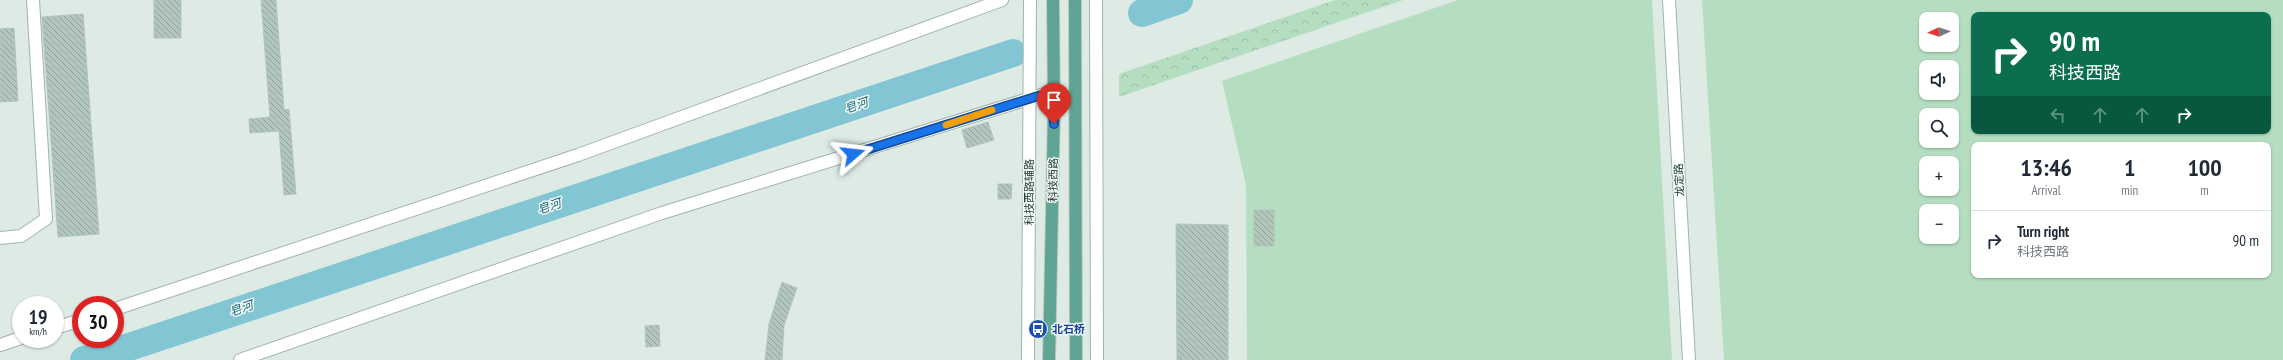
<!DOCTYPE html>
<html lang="en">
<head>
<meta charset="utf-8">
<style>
  body { margin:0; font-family:"PT Sans Narrow","Noto Sans SC",sans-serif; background:#f2f2f3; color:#1f2937; height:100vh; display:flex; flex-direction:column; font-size:15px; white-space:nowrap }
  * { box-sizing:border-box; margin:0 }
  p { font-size:13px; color:#747a83 }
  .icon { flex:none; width:22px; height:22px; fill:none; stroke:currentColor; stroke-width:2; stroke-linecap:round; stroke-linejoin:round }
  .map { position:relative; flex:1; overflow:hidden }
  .panel { position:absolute; left:1971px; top:142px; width:300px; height:136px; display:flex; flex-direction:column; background:#fff; border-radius:8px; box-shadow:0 1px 3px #0004 }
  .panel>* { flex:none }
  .top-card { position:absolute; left:1971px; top:12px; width:300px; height:122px; border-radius:8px; box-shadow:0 1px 3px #0004; background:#0b6e4f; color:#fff; overflow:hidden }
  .needle { width:26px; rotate:267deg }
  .buttons { position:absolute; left:1919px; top:12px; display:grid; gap:8px }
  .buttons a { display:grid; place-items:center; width:40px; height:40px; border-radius:8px; background:#fff; box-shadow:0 1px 3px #0004; font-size:20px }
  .speed { position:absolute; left:12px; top:296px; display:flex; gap:8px; font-size:20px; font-weight:700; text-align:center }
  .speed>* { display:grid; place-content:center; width:52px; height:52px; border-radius:50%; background:#fff; box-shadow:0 1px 3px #0004; line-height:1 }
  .speed small { font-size:10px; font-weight:400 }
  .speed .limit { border:6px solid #d22; background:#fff; color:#111 }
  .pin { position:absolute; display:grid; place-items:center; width:34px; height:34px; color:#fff; margin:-41px -17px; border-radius:50% 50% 50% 0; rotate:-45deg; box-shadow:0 0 4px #0007 }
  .pin .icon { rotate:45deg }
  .me { position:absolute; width:44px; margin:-22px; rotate:73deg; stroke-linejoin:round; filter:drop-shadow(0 0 3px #0008) }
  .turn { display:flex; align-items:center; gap:14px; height:84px; padding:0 12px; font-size:18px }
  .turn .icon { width:52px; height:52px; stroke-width:2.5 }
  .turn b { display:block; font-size:28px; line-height:34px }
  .lanes { display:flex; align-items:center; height:38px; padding:0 12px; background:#0003; justify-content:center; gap:20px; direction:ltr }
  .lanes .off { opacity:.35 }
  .eta { display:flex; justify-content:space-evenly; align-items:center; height:68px; text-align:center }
  .eta b { font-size:24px; font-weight:700; line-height:28px }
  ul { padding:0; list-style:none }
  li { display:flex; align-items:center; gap:12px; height:60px; padding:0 12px; border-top:1px solid #e0e1e3 }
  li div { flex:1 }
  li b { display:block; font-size:15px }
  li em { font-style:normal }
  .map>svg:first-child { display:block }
</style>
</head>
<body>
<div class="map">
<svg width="2283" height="360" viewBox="0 0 2283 360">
  <defs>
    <pattern id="park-crowns" width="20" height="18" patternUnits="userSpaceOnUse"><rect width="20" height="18" fill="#b5dec1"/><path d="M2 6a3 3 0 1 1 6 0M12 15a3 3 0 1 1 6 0" fill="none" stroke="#9bbfa6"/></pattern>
    <pattern id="building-back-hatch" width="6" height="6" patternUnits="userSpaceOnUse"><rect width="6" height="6" fill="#b3c6be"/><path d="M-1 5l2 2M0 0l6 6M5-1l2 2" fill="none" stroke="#91a29b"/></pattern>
  </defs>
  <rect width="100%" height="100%" fill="#deebe5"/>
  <g fill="#b5dec1" fill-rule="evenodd">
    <path d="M1458,0H1652L1672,360H1247L1246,185L1222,81Z"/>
    <path d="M1702,0H2283V360H1724ZM1974,15H2268V131H1974ZM1926,19H1952V45H1926ZM1926,67H1952V93H1926ZM1926,115H1952V141H1926ZM1974,145H2268V275H1974ZM1926,163H1952V189H1926ZM1926,211H1952V237H1926Z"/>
  </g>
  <path fill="url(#park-crowns)" d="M1335,0H1403L1119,97V74Z"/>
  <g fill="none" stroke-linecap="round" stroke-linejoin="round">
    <g stroke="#82c6d4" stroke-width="28">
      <path d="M1142,13L1179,0"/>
      <path d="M84,360L120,350L1013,53"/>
    </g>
  </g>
  <g fill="url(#building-back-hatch)" stroke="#b0c5bd">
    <rect x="154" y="0" width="27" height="38"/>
    <path d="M261,0H276L284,110L289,109L296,194L284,195L279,131L250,133L249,119L270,117Z"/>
    <path d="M83,14L99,234L58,237L42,17Z"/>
    <path d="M14,28L18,101L0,102V29Z"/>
    <path d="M988,122L994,140L967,148L962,130Z"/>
    <path d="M998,184H1012L1011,199H998Z"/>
    <rect x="1254" y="210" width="20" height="36"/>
    <path d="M1176,224L1228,225V360H1177Z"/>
    <path d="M782,282L797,288L784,325L782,360H765L769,324Z"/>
    <path d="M659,325L660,346L646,347L645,326Z"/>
  </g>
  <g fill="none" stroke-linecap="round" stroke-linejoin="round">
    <defs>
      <g id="street">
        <path d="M1096,0L1097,360"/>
        <path d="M0,238L21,236L46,219L33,0"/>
        <path d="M115,309L578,155L1002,0"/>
        <path d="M55,328L81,320"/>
        <path d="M0,345L21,338"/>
        <path d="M240,360L662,213L1054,91"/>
        <path d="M1028,360L1030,0"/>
      </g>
      <path id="secondary" d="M1669,0L1689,360"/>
      <g id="primary">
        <path d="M1075,0L1076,360"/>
        <path d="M1049,360L1054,109L1053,0"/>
      </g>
    </defs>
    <use href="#street" stroke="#a1b3ac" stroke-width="14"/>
    <use href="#secondary" stroke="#9cb7ae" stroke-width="14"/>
    <use href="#primary" stroke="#c0c8c6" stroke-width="14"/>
    <use href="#street" stroke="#fff" stroke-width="12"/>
    <use href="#secondary" stroke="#fff" stroke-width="12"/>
    <use href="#primary" stroke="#60a494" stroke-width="12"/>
  </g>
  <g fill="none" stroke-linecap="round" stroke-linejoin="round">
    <defs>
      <path id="route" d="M853,154L1054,91V124"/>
    </defs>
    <use href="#route" stroke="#114b97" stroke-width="10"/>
    <use href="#route" stroke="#1a73e8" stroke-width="7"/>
    <path stroke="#f59e0b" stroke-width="7" d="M946,125L992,110"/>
  </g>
  <defs>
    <symbol id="bus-disc" viewBox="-11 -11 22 22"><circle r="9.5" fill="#1a4fb4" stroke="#eff7f3"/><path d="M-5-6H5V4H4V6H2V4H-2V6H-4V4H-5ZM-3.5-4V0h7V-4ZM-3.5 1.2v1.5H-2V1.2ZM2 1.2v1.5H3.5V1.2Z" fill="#fff"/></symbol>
  </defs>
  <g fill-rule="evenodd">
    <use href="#bus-disc" x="1027" y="318" width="22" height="22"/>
  </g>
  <g text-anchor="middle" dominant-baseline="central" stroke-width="3" stroke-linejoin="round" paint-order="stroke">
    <g font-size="11" fill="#1e3c34" stroke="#eff7f3">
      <text transform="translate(1053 180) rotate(-89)">科技西路</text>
      <text transform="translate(1679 180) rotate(-93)">龙定路</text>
      <text transform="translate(1029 192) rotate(-90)">科技西路辅路</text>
    </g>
    <g font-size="11" font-weight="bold" fill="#164399" stroke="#eff7f3" text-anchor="start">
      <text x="1052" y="329">北石桥</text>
    </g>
    <g font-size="12" font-style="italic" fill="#15677b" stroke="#eff7f3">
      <text transform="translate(856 105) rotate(-18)">皂河</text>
      <text transform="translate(549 206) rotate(-18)">皂河</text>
      <text transform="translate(241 308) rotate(-18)">皂河</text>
    </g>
  </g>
</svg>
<div class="buttons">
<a><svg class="needle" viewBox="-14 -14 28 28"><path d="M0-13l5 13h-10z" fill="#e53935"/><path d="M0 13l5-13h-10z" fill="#747a83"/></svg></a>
<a><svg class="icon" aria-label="sound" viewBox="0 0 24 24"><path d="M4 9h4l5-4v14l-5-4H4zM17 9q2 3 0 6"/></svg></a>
<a><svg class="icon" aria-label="search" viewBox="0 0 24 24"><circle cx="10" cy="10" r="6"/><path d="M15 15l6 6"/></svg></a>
<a>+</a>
<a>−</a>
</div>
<div class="speed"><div>19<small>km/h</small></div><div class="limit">30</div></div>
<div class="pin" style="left:1054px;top:124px;background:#d93025"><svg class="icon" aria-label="arrive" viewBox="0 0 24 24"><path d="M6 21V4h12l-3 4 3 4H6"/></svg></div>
<svg class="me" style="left:853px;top:154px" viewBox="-20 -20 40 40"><path d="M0-17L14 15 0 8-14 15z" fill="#1a73e8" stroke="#fff" stroke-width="4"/></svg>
<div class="top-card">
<div class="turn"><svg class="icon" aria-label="right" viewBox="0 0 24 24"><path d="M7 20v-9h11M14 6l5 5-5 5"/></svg><div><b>90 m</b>科技西路</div></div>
<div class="lanes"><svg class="icon off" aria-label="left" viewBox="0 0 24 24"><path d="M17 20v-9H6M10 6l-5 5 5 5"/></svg><svg class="icon off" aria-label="ahead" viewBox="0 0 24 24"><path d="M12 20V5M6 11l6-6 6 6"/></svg><svg class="icon off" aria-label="ahead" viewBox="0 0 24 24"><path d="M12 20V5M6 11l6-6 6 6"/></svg><svg class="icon" aria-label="right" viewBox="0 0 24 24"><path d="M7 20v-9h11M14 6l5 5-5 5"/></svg></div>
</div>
<section class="panel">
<div class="eta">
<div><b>13:46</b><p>Arrival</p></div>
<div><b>1</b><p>min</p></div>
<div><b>100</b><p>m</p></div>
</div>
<ul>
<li><svg class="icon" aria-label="right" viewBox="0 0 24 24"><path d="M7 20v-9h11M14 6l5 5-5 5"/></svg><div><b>Turn right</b><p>科技西路</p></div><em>90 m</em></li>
</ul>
</section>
</div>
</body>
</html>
